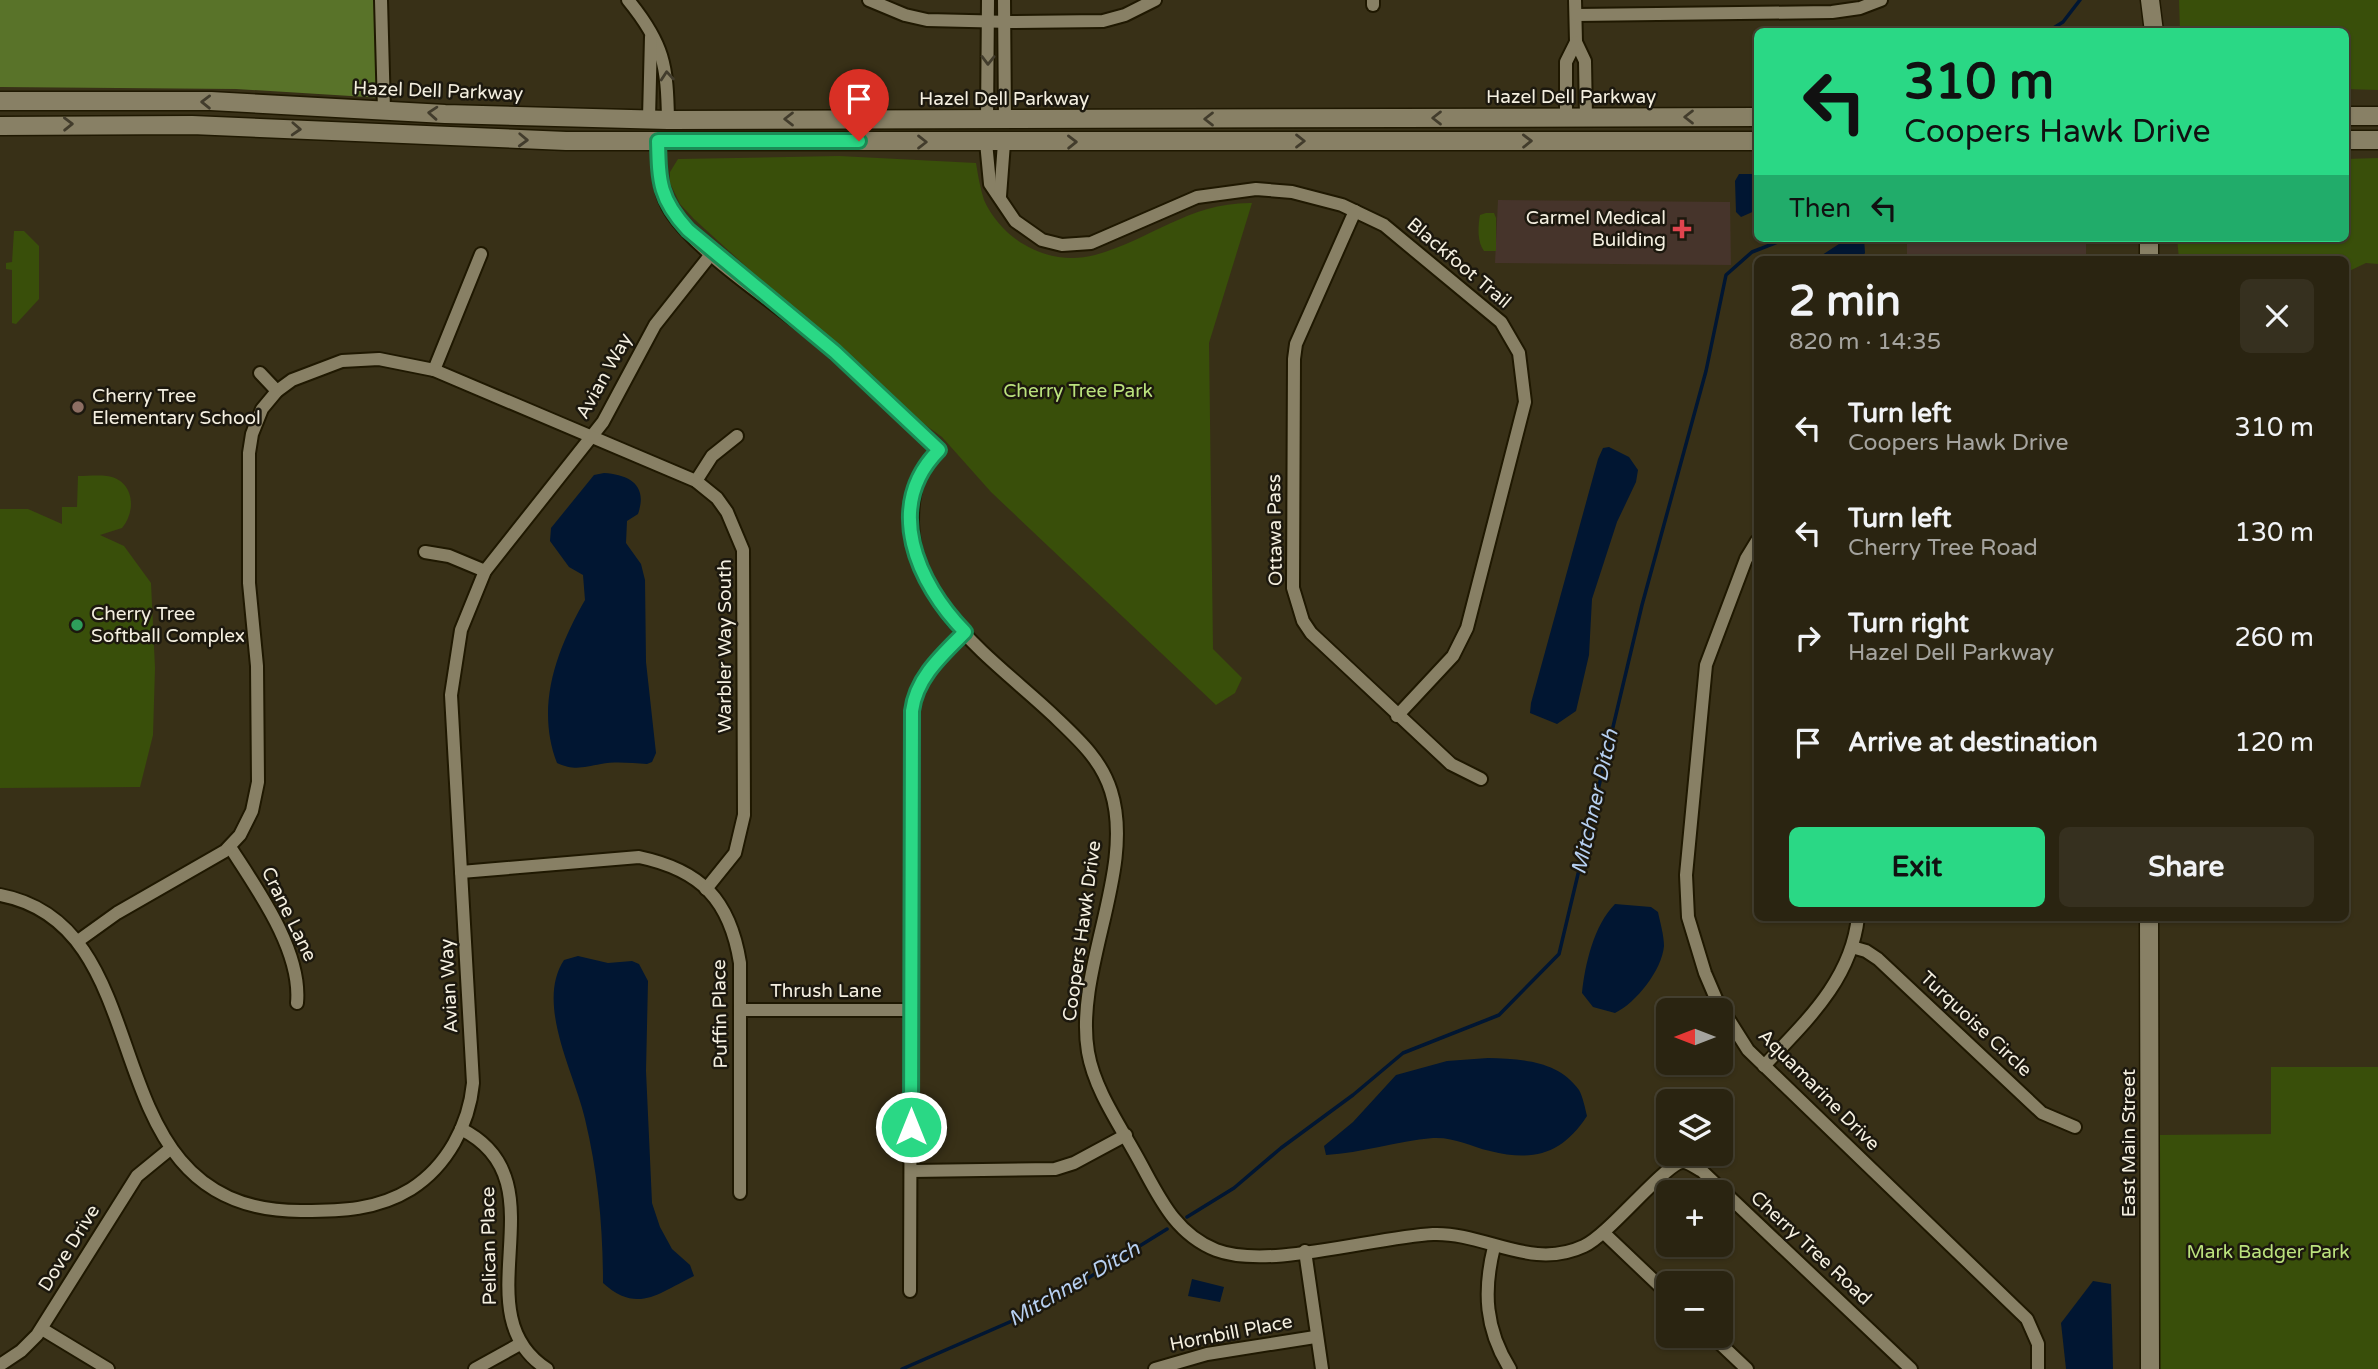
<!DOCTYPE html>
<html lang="en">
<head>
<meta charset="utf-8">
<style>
  body { margin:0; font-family:"Varela Round",sans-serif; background:#36301f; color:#f1f3f6; height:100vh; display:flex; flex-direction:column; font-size:26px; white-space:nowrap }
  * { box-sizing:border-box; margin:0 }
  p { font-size:23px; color:#a5a49f }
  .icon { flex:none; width:38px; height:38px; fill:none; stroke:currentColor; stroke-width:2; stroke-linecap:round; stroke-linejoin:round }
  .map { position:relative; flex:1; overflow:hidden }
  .side { position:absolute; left:1754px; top:256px; width:595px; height:665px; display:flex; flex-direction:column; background:#2a2411; border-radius:10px; box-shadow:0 2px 5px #0004,0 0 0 2px #464131 }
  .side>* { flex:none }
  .banner { position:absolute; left:1754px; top:28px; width:595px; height:214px; border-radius:10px; box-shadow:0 2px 5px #0004,0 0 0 2px #464131; background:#2ad885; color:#111; overflow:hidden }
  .needle { width:46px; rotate:270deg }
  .tools { position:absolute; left:1656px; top:998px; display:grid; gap:14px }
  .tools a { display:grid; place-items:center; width:77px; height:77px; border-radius:10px; background:#2a2411; box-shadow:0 2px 5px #0004,0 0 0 2px #464131; font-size:35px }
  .pin { position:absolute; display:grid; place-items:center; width:60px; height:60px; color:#fff; margin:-72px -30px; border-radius:50% 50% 50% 0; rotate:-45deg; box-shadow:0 0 7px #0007 }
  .pin .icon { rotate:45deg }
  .me { position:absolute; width:77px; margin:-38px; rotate:0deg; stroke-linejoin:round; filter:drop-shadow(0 0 5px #0008) }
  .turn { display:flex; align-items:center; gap:24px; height:147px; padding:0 35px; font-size:32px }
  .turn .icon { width:91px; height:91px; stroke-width:2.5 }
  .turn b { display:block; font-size:49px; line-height:60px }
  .then { display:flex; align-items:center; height:66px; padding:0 35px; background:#0003; gap:14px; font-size:26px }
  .round { display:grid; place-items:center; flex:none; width:74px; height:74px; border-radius:10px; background:#36301f }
  .headline { display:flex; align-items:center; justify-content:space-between; height:119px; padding:0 35px }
  h1 { font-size:42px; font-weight:700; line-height:52px }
  .cta { display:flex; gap:14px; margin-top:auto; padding:14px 35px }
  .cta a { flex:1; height:80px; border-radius:10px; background:#2ad885; color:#111; font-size:28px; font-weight:700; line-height:80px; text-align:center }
  .cta a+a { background:#36301f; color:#f1f3f6 }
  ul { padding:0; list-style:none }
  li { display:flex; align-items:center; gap:21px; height:105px; padding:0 35px }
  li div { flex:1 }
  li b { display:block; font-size:26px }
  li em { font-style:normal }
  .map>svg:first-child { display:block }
</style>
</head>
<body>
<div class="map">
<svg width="2378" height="1369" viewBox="0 0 2378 1369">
  <rect width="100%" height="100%" fill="#383017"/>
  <g fill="#46342b">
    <path d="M1498,200L1730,202L1731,265L1495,263Z"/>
    <rect x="1907" y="238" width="179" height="21"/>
  </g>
  <g fill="#394f0a">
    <path d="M2179,0H2378V90L2345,89V32L2180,31Z"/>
    <path d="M839,156L976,163C978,175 980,188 984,200C1003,242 1050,267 1095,255C1150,240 1190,202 1252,203L1209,343L1213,649L1242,678L1235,693L1216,705L991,492L942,437L898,405L694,219L680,204L670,183V172L678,159Z"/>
    <path d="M2378,158V264L2366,263L2345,273V259H2179L2177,238H2345V159Z"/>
    <path d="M1486,213H1494L1496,218V251H1484C1477,242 1478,226 1480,215Z"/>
    <path d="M14,231H24L39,246V299L16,324L12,323V270L6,269V263L12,262Z"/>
    <path d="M78,476C87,476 97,475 107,476C134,480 137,510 122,528L100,535L124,546L151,583L155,668L153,735L140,787L0,788V509H28L62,524V507H77Z"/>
    <path d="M2271,1067H2378V1369H2158L2157,1135L2271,1134Z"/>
  </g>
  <path fill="#597329" d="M0,0H381L383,98L236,89L0,87Z"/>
  <g fill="#011632">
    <path d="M1739,174H1757V210L1741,217L1736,212L1735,181Z"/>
    <path d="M1848,238H1864L1865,253L1861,259H1816Z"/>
    <path d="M1609,447L1629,457L1638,470L1636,482L1617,522L1592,599L1589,655L1576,711L1557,724L1530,713L1531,703L1598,459L1603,448Z"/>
    <path d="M604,473C630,475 648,485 638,514L627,521L626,543L641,564L645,580L646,662L656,753L652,762L647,764C632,763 615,761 601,764C583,767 575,771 557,763C535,706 557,649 585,600L583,575L569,567L550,541L551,528L594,475Z"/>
    <path d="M1615,904L1651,907L1658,912C1660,922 1664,935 1664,946C1662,970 1636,1003 1615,1013L1593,1007L1582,993C1585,964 1594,925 1615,904Z"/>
    <path d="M578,956L608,963L632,961L639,964L648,981L646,1071L652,1203L660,1227L672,1249L690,1265L694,1276C660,1292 638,1315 603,1283C603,1228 598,1173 585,1119C575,1074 535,1004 564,960Z"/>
    <path d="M1488,1058C1520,1059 1558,1060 1579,1090C1583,1097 1585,1108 1587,1116C1562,1154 1534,1162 1490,1151C1469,1146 1455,1137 1433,1138C1396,1141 1362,1153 1326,1155L1324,1146L1353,1122L1396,1075L1447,1061Z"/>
    <path d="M1192,1279L1224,1287L1220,1302L1188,1296Z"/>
    <path d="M2093,1281L2111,1284L2113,1369H2066L2061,1323Z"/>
  </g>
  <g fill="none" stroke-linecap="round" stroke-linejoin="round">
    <g stroke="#011632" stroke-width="3.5">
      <path d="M2047,32L2063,22L2080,0"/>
      <path d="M1187,1217L1234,1188L1281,1148L1353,1095L1403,1053L1499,1015L1559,954L1642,605L1706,371L1726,275L1752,252L1788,238"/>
      <path d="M902,1369L1035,1311L1167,1229"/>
    </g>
    <defs>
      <g id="street">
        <path d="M381,0L384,110"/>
        <path d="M628,0C664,44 667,65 668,120"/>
        <path d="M869,0L905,15L927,20L1011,22L1103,21L1125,15L1155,0"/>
        <path d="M1004,0L1005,120"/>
        <path d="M1373,0V5"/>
        <path d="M1575,0L1576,42L1585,61L1586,118"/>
        <path d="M1576,15L1832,12L1860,8L1881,0"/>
        <path d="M649,118L651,37"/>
        <path d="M1566,118V62L1576,42"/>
        <path d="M987,120L988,0"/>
        <path d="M658,141C659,166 657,191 672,213C698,252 766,297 805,328C852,366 895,408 939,450C917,472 912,491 912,522C913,608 997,662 1054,716C1078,739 1101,759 1111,791C1136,870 1074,970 1088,1052C1095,1092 1122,1128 1141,1164C1160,1199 1176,1234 1216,1250C1268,1270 1374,1237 1433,1234C1485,1232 1531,1271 1584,1246C1610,1234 1666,1162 1683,1162C1689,1162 1696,1168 1702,1171L1911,1369"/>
        <path d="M986,142L990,184L1015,221L1042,240L1062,245L1091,243L1197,197L1256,189L1292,192L1342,205L1384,225L1501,322L1519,353L1525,402L1467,628L1453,656L1397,716"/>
        <path d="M1000,196L1004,143"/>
        <path d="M1355,211L1296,344L1294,359L1293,588L1303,621L1311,633L1451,764L1481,779"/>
        <path d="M434,370L481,254"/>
        <path d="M260,373L277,391"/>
        <path d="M696,481L712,456L737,436"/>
        <path d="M1757,541L1746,559L1706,665L1686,875L1688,917L1705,973L1717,1001L1748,1050L2027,1319L2038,1344V1369"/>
        <path d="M425,552L449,556L485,571"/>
        <path d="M230,847C257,889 302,951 297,1003"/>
        <path d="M461,872L639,857C701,870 730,900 740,963V1193"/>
        <path d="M0,895C171,927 82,1213 303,1211C341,1211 377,1210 411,1189C447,1166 469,1125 473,1083L451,695L461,630L485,571L603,422L655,325L712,253"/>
        <path d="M78,941L117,913L225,851L240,835L252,811L258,782L257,666L249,583V453L252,434L262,409L277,391L292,380L342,361L379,359L434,370L696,481L717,498L727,512L743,550L744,815L735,853L706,889"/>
        <path d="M1852,947L1866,951L1878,959L2042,1113L2075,1127"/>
        <path d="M740,1010H912"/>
        <path d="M1764,1066C1805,1022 1851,981 1858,917"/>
        <path d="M461,1129C566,1181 458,1312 547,1369"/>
        <path d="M911,1171L1055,1169L1074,1163L1126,1135"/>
        <path d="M1605,1234L1668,1294"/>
        <path d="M1494,1247C1483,1291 1485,1329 1510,1369"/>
        <path d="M1305,1251L1322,1369"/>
        <path d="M910,1291L912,711C916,678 943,654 965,632"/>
        <path d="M42,1329L108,1369"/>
        <path d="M1711,1335L1747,1369"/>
        <path d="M0,1365L21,1351L37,1335L137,1176L170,1149"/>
        <path d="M475,1369L520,1344"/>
        <path d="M1155,1369L1207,1354L1315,1337"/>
      </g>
      <g id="secondary">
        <path d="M2150,0L2154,32"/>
        <path d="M0,101H211L445,114L668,120L1757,117"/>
        <path d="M2345,116H2378"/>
        <path d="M0,126L192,125L566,141H1757"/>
        <path d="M2345,140H2378"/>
        <path d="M2149,238V259"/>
        <path d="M2149,917L2150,1369"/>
      </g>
    </defs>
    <use href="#street" stroke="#1f1801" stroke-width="16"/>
    <use href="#secondary" stroke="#1f1801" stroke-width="21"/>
    <use href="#street" stroke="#888065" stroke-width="12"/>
    <use href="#secondary" stroke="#888065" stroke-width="18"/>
  </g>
  <defs><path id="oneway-chevron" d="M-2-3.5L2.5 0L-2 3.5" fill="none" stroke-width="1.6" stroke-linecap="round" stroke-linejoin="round" transform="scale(1.75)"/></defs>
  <g stroke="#423c2c">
    <use href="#oneway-chevron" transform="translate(988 60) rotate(91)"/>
    <use href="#oneway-chevron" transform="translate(667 76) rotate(-95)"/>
    <use href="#oneway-chevron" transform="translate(206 102) rotate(-179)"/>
    <use href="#oneway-chevron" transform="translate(433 113) rotate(-176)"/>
    <use href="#oneway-chevron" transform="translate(1689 117) rotate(180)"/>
    <use href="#oneway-chevron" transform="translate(1437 118) rotate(180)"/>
    <use href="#oneway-chevron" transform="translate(789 119) rotate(180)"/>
    <use href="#oneway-chevron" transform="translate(1209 119) rotate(180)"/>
    <use href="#oneway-chevron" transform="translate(68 124) rotate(-1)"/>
    <use href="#oneway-chevron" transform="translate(296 129) rotate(3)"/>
    <use href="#oneway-chevron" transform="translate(523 140) rotate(2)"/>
    <use href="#oneway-chevron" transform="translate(1300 141)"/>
    <use href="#oneway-chevron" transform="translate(1527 141) rotate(-1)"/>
    <use href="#oneway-chevron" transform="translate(922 142)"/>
    <use href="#oneway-chevron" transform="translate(1072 142) rotate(-1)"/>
  </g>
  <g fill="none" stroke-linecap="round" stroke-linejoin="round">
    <defs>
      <path id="route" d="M859,141H658C659,181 659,199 688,230L835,352L939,450C883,506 917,583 965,632C942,655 916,678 912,711L911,1127"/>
    </defs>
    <use href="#route" stroke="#1b8c56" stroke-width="18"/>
    <use href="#route" stroke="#2ad885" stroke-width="12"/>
  </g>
  <path fill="#e0444e" stroke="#1c180e" stroke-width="2.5" d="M1678.5 218.5h7v7h7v7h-7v7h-7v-7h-7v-7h7z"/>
  <circle fill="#8d6e63" stroke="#1c180e" stroke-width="2.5" cx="78" cy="407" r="7"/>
  <circle fill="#2e9e5b" stroke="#1c180e" stroke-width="2.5" cx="77" cy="625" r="7"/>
  <g text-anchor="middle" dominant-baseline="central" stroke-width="5" stroke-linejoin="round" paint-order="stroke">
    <g font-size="19" fill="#f4efe0" stroke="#1c180e">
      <text transform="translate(438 91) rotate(2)">Hazel Dell Parkway</text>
      <text x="1571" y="97">Hazel Dell Parkway</text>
      <text x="1004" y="99">Hazel Dell Parkway</text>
      <text transform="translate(1459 263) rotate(40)">Blackfoot Trail</text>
      <text transform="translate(604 376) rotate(-61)">Avian Way</text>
      <text transform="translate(1275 530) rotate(-91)">Ottawa Pass</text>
      <text transform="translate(725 646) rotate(-90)">Warbler Way South</text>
      <text transform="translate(289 914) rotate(64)">Crane Lane</text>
      <text transform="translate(1082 931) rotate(-82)">Coopers Hawk Drive</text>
      <text transform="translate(449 986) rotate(-93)">Avian Way</text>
      <text x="826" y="991">Thrush Lane</text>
      <text transform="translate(720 1014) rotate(-91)">Puffin Place</text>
      <text transform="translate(1976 1024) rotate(43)">Turquoise Circle</text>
      <text transform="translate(1819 1090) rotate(45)">Aquamarine Drive</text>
      <text transform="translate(2129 1143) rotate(-90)">East Main Street</text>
      <text transform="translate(489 1246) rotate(-91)">Pelican Place</text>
      <text transform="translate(69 1248) rotate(-58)">Dove Drive</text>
      <text transform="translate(1811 1248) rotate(43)">Cherry Tree Road</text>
      <text transform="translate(1231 1333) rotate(-11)">Hornbill Place</text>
    </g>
    <g font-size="19" fill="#f4efe0" stroke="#1c180e" text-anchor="start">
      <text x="1666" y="218" text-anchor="end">Carmel Medical<tspan x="1666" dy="22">Building</tspan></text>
      <text x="92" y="396">Cherry Tree<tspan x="92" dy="22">Elementary School</tspan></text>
      <text x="91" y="614">Cherry Tree<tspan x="91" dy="22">Softball Complex</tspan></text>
    </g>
    <g font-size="19" fill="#bbe27d" stroke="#1c180e">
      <text x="1078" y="391">Cherry Tree Park</text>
      <text x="2268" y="1252">Mark Badger Park</text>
    </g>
    <g font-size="21" font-style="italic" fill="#b7d0f1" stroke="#1c180e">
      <text transform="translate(1595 802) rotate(-77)">Mitchner Ditch</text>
      <text transform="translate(1074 1284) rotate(-30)">Mitchner Ditch</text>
    </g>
  </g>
</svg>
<div class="tools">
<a><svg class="needle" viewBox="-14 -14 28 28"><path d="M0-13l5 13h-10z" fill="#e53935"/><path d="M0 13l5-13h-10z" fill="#a5a49f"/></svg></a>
<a><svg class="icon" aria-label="layers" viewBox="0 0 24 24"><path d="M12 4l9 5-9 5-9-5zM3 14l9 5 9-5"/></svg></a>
<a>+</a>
<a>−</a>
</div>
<div class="pin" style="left:859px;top:141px;background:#d93025"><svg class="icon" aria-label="arrive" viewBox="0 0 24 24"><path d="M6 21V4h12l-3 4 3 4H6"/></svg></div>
<svg class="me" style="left:911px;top:1127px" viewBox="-20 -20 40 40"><circle r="17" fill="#2ad885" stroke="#fff" stroke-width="3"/><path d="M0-11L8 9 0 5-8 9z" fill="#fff"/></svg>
<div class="banner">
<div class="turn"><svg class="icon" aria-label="left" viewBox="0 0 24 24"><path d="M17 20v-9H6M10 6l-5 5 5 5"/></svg><div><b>310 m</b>Coopers Hawk Drive</div></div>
<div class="then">Then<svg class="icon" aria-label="left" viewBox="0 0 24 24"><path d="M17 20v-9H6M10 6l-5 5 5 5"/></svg></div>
</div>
<section class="side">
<div class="headline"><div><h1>2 min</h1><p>820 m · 14:35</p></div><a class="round"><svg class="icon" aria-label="close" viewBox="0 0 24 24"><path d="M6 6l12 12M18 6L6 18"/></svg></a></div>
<ul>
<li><svg class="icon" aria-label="left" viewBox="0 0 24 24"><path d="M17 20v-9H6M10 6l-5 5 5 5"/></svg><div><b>Turn left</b><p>Coopers Hawk Drive</p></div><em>310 m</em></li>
<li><svg class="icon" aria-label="left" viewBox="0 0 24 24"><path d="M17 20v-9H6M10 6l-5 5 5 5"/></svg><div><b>Turn left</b><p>Cherry Tree Road</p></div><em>130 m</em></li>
<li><svg class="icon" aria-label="right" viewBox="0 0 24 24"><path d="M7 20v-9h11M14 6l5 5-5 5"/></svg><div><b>Turn right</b><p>Hazel Dell Parkway</p></div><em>260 m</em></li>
<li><svg class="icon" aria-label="arrive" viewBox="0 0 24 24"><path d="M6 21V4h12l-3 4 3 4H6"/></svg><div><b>Arrive at destination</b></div><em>120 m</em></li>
</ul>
<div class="cta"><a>Exit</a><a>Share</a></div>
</section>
</div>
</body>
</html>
